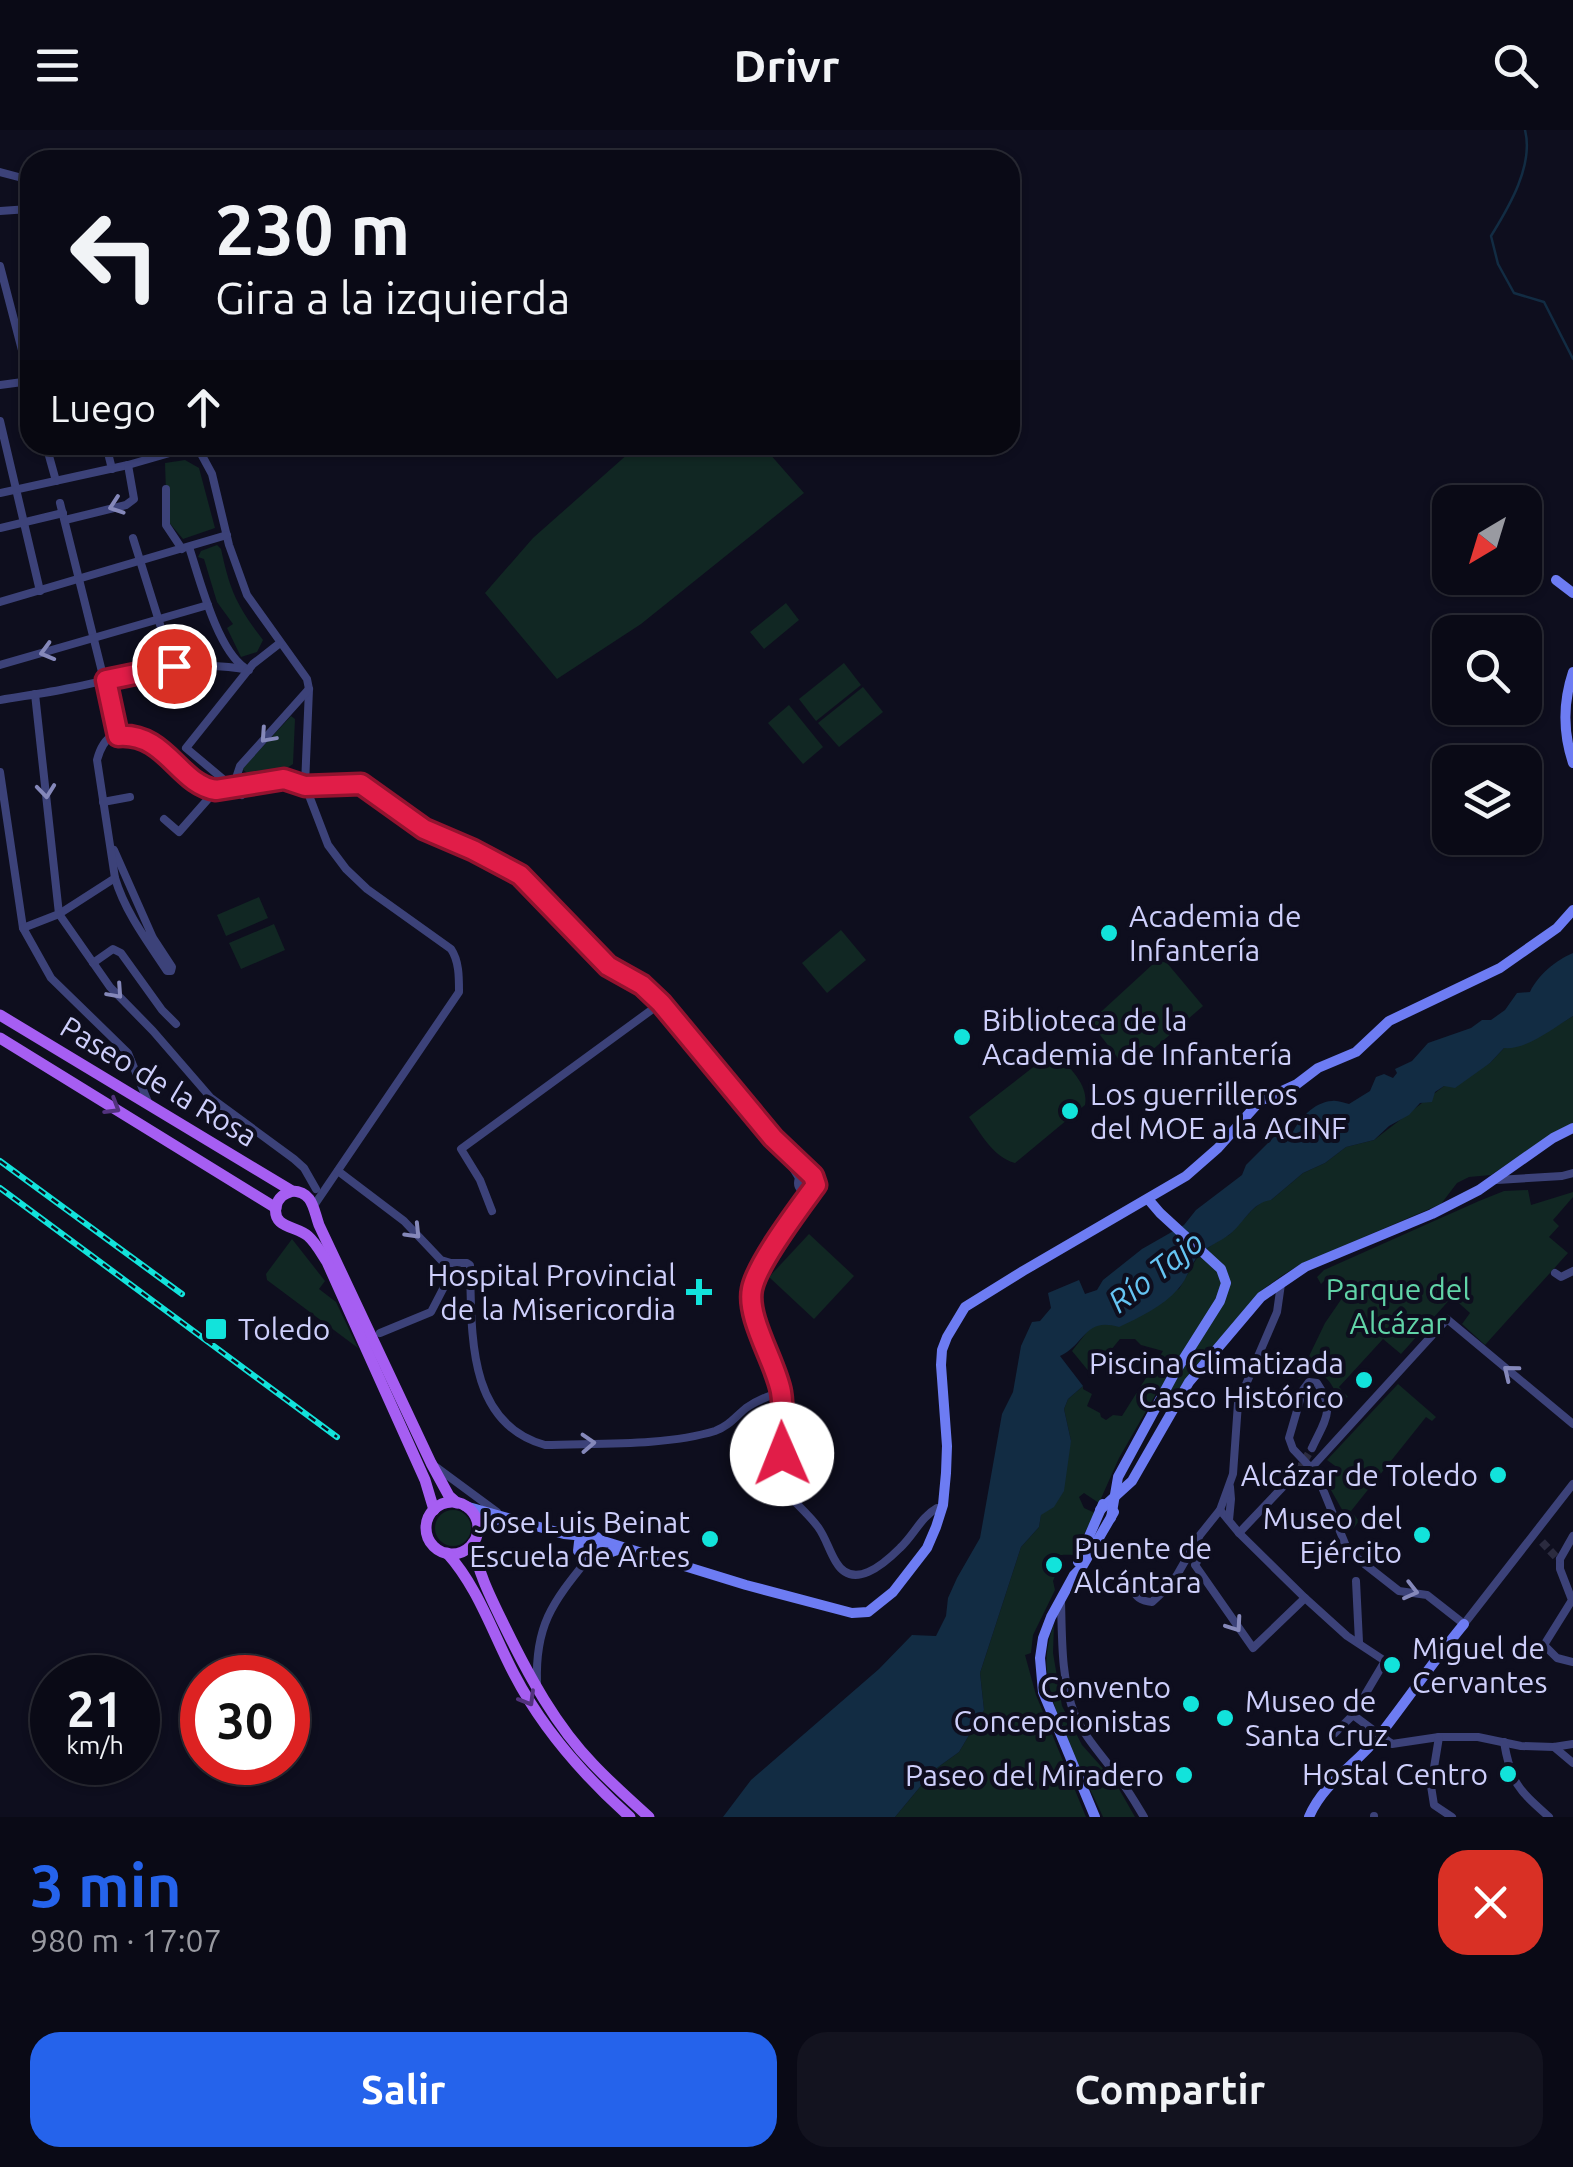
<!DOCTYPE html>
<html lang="es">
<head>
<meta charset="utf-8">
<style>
  body { margin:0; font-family:Ubuntu,sans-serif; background:#13131f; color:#f1f3f6; height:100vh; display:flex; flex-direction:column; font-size:38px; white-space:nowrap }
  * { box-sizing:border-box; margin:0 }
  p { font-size:32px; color:#999aa1 }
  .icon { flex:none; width:55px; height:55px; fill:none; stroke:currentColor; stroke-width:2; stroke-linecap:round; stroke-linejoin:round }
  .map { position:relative; height:1687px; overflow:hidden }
  .panel { display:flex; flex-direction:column; background:#0a0a16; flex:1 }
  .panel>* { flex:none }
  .banner { position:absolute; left:20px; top:20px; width:1000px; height:305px; border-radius:30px; box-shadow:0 2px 8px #0004,0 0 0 2px #2a2b35; background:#0a0a16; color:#f1f3f6; overflow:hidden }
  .needle { width:65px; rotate:218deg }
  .controls { position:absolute; left:1432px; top:355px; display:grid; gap:20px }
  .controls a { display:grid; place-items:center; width:110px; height:110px; border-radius:20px; background:#0a0a16; box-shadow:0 2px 8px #0004,0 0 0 2px #2a2b35; font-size:50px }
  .speed { position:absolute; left:30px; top:1525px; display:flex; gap:20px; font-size:50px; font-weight:700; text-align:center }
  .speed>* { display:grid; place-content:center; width:130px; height:130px; border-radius:50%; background:#0a0a16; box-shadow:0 2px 8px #0004,0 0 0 2px #2a2b35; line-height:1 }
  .speed small { font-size:25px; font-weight:400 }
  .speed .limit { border:15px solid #d22; background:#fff; color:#111 }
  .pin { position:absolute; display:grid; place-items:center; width:85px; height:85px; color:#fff; margin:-42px; border:5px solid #fff; border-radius:50%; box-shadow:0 2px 10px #0007 }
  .me { position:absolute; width:110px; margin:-55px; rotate:359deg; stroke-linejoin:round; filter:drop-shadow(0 0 8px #0008) }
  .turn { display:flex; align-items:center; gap:35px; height:210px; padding:0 30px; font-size:45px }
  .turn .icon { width:130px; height:130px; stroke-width:2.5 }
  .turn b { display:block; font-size:70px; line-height:85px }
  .then { display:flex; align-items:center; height:95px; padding:0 30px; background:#0003; gap:20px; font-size:38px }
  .round { display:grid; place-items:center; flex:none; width:105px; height:105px; border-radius:30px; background:#13131f }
  .head { display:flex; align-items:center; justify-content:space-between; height:170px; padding:0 30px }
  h1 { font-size:60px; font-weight:700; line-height:75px; color:#2563eb }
  .cta { display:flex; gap:20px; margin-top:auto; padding:20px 30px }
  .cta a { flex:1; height:115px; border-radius:30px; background:#2563eb; color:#fff; font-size:40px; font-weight:700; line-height:115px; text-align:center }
  .cta a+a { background:#13131f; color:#f1f3f6 }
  header { display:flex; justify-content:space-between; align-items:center; height:130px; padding:0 30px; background:#0a0a16; font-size:45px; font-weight:700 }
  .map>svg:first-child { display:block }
</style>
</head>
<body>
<header><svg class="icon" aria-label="menu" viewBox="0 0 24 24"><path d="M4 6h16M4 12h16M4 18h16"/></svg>Drivr<svg class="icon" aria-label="search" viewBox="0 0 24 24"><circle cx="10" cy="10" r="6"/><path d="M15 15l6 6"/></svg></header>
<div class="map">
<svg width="1573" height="1687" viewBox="0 0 1573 1687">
  <rect width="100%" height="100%" fill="#0e0e1e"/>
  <g fill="#112723">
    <path d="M638,315H762L804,363L641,494L557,549L485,463L533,408Z"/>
    <path d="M185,330L199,338L215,398L183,409L167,390L165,333Z"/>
    <path d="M217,415L221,419C230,461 237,476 263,510L257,522L241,527L227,498L233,494L217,472L204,429L198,427L201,421Z"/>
    <path d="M786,473L799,490L764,519L750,502Z"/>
    <path d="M844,533L861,555L816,591L799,569Z"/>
    <path d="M863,557L883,582L839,617L818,593Z"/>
    <path d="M789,575L823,617L803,634L768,593Z"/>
    <path d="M291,586L295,589L293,634L284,640L251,646L242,639Z"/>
    <path d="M259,767L268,788L226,806L217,785Z"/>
    <path d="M274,794L285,820L241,839L229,813Z"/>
    <path d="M841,800L866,830L827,863L802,833Z"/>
    <path d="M1160,831L1167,833L1203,876L1135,935L1128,936L1121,932L1090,892L1152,835Z"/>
    <path d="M1573,886V995L1555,1002L1491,1045L1469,1047L1457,1053L1441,1074L1301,1134L1283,1145L1262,1160L1189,1244L1173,1269L1157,1262L1119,1328L1099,1373L1084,1363L1079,1367L1084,1378L1095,1383L1073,1425C1060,1424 1053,1425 1047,1437L1050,1443L1055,1446L1053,1451L1055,1460L1033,1505L1031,1523L1025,1525L1036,1565L1086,1687H895L934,1640L959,1622L984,1580L980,1543L1021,1417L1039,1397L1041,1384L1071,1311L1064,1279L1068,1269L1083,1256V1259L1092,1264L1087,1276L1100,1283L1101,1287L1106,1290L1113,1285L1122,1286L1163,1221L1141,1215L1135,1209H1120L1091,1244L1072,1221L1090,1198L1179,1159L1198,1126L1218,1110L1229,1105L1252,1080L1264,1070H1271L1303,1043L1325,1033L1346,1017L1374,1010L1444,956L1490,933L1504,918L1538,907Z"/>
    <path d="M1054,921C1067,936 1089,953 1085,975L1015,1033C993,1027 982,1005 969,987Z"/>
    <path d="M1528,1060L1531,1075L1573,1062V1067L1553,1090L1559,1096L1549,1107L1568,1123L1485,1215L1462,1194L1470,1183L1452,1167L1401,1224L1383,1209L1339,1257L1348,1267L1338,1271C1336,1260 1327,1242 1313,1243C1312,1243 1299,1249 1298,1249L1325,1193L1349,1158L1340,1148L1333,1149L1330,1145L1321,1154L1317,1147L1324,1140L1479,1071L1504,1061Z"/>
    <path d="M809,1104L854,1146L814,1189L769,1147Z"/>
    <path d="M292,1109L325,1151L319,1159L336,1172L358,1218L267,1150L266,1144Z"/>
    <path d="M1398,1254L1436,1287L1432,1291L1426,1287L1351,1381L1359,1391L1353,1399L1327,1353L1338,1338L1327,1330Z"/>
    <circle cx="453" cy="1398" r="18"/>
    <path d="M1054,1494L1053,1523L1062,1576L1082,1615L1115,1652L1135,1687H1103C1085,1647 1050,1583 1047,1540C1045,1526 1049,1507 1054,1494Z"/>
  </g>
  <path fill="#122c43" d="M1573,823V886C1553,898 1527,920 1504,918L1490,933L1455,958L1444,956L1435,962L1432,972L1420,973L1409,985L1389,996L1374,1010L1346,1017L1325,1033L1303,1043L1271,1070C1251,1073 1245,1092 1230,1104C1220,1112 1207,1116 1198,1126C1190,1135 1187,1150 1178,1159C1162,1177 1140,1187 1119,1197C1084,1187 1086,1214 1060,1226L1083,1256L1068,1269L1064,1279L1071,1311L1064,1361L1054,1377L1041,1385L1039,1397L1021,1417L980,1543L984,1580L959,1622L934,1640L895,1687H723L751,1650L879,1539L912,1505L936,1506L946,1486L948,1468L957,1448L980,1408L1002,1284L1013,1262L1021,1216L1032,1192L1040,1191L1051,1178L1048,1163L1079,1150L1085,1164L1097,1160L1103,1150L1142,1119L1184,1095L1196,1080L1242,1045L1246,1035L1274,1007L1292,1004C1299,989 1314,972 1332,971C1338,970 1343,973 1349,974L1370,961L1376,947L1384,944L1393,948L1397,943L1395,939L1412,931L1428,913L1471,898L1482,890H1491L1505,880L1517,863L1530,862C1538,845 1556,830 1573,823Z"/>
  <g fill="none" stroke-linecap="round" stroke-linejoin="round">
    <path stroke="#122c43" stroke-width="2.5" d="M1525,0C1534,35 1509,77 1491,106L1498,134L1514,163L1544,172L1573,229"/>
    <g stroke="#2b2b3f" stroke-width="8" stroke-dasharray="8 4" stroke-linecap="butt">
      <path d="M1298,1341L1312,1318"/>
      <path d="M1542,1412L1556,1427"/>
    </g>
    <g stroke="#3c4279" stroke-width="8">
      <path d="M0,42L30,50"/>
      <path d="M30,76L26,103L30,132"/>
      <path d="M0,81L29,79"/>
      <path d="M0,136L30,251"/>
      <path d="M0,255L30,251"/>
      <path d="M0,291L40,461"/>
      <path d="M46,315L56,351"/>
      <path d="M106,315L112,339"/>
      <path d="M193,315L199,320L212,344L229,415L247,465L307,549L309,559L305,655L328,715L346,739L367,759L451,819C459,831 459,846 459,862L313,1077"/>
      <path d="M166,359V395L182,419"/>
      <path d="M0,363L128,335L194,316"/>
      <path d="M60,373L118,606"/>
      <path d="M65,390L126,375L134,369L128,335"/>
      <path d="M0,398L63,383"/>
      <path d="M133,408L173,536"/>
      <path d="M189,417C200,450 217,519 245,538"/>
      <path d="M0,472L227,405"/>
      <path d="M0,535L208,475"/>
      <path d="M35,564L59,784L110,857L153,901L211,968L294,1029L304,1038L316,1059"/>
      <path d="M0,570C23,566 47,563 70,558C130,546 188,528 249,540"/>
      <path d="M0,642L23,798L51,848L128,923L148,972"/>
      <path d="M233,657L240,636L309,559"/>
      <path d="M242,665L186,618L253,534L280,513"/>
      <path d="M103,672L130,667"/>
      <path d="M164,689L179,702L216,660"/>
      <path d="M114,720L153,808L172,837L171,841H167C148,812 125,782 115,748"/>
      <path d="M23,798L59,784L115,748L97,630C115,562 182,645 206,659L216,660L284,649L305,655L361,653L424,699L473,720L521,745L608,835L642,855L661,873L773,1008L808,1044"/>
      <path d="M93,833L113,819L121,823L162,880L176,894"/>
      <path d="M784,1024L799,1048"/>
      <path d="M338,1041L404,1091L441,1130L451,1133H467L470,1135C472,1202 466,1293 545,1315C597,1313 666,1316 715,1301C729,1296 735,1287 746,1278C757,1270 769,1266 781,1262"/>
      <circle cx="807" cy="1053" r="9"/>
      <path d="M1497,1050L1562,1046L1573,1043"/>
      <path d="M809,1063C791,1088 753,1139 751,1169L761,1207L781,1262V1356C792,1371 807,1382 818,1397C826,1408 829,1421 836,1432C853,1461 884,1434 900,1418C914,1405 921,1387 937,1378L942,1379"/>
      <path d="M492,1081L480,1050L461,1019L661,873"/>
      <path d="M1555,1143L1561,1147L1573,1141"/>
      <path d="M380,1203L431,1182L444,1157L445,1148"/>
      <path d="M1312,1318C1325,1290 1336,1280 1317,1253L1309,1252L1303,1260L1289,1308L1293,1319L1311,1338L1322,1357L1348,1421L1399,1461L1427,1465L1464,1494L1573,1354"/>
      <path d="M436,1337L497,1382"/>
      <path d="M1311,1338L1447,1189L1573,1294"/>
      <path d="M1220,1380L1239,1403L1305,1468L1347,1506L1385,1531L1353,1585L1334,1604"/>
      <path d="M1229,1390L1231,1369L1230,1357"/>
      <path d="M1239,1403L1298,1341"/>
      <path d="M1197,1411L1202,1423L1195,1435L1253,1518L1305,1468"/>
      <path d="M1560,1429V1439L1572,1470L1544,1515L1557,1528L1573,1532"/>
      <path d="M1560,1429L1573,1406"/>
      <path d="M1356,1451L1359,1512"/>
      <path d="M1131,1457C1136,1467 1140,1471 1152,1472L1165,1460L1177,1445L1200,1405L1220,1380L1233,1344L1238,1273L1277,1182L1281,1154"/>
      <path d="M1061,1470C1062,1505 1061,1552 1075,1585C1084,1606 1100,1623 1114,1642C1126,1656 1135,1672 1144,1687"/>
      <path d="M537,1553C535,1496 552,1473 587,1430"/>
      <path d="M1353,1585L1392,1614L1439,1607H1478L1521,1616L1554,1617L1573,1614"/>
      <path d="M1439,1607L1431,1656L1434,1675L1452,1687"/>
      <path d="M1504,1612C1511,1654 1519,1660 1549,1687"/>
      <path d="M1554,1617L1573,1633"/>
      <path d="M1374,1686V1687"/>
    </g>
    <g stroke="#6d7cf3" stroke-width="10">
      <path d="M1556,450L1573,463"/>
      <path d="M1573,542C1563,572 1563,603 1573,633"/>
      <path d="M465,1376L564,1404L585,1406"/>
      <path d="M1100,1380L1132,1351L1189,1252L1261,1167L1305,1137L1432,1084L1479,1060L1553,1008L1573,998"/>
      <path d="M1111,1388L1118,1347L1174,1244L1220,1171L1226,1153L1221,1139L1160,1083L1148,1069"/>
      <path d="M477,1405L488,1393L502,1388"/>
      <path d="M600,1410L746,1455L852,1483L868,1482L893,1462L927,1418L936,1397L943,1375L946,1343L947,1316L941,1235L942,1220L947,1207L965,1177L1023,1141L1186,1046L1218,1018L1260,971L1297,954L1318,938L1356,922L1389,891L1500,838L1557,798L1573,780"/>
      <path d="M601,1424L602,1413L597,1407L585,1406L579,1412L578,1421L587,1430C594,1430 611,1421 621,1419"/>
      <path d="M1078,1432L1103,1374"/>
      <path d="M1095,1687L1043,1562L1040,1528L1043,1508L1051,1487L1074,1445L1082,1437L1114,1382"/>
      <path d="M1309,1687C1323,1653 1357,1634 1379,1606C1408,1569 1434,1530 1464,1494"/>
    </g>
    <g stroke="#a65ef2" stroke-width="11">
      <path d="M0,885L292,1061C313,1062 313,1078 319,1095L431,1333L449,1366L457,1373"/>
      <path d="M0,908L276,1078"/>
      <path d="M292,1061C284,1064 278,1067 276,1077C272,1098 297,1096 308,1106C316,1113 321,1123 327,1132L425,1350L434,1380"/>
      <circle cx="452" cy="1398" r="26"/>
      <path d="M473,1413C478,1444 492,1470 506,1499C529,1546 556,1596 593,1634C611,1653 630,1670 649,1687"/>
      <path d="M447,1423C478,1457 493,1504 514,1544C543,1600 584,1646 630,1687"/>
    </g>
    <defs>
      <g id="rail">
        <path d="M0,1031L182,1164"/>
        <path d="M0,1058L337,1307"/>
      </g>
    </defs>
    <use href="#rail" stroke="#12e3db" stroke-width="6"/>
    <use href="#rail" stroke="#0e0e1e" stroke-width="2.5" stroke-dasharray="8" stroke-linecap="butt"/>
  </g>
  <defs><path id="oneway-chevron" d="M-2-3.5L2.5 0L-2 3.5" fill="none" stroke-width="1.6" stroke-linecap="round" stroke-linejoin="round" transform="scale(2.5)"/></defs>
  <g stroke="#8588ba">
    <use href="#oneway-chevron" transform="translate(116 376) rotate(161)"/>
    <use href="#oneway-chevron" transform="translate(47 522) rotate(164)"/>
    <use href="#oneway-chevron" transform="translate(267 606) rotate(132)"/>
    <use href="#oneway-chevron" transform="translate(46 661) rotate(84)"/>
    <use href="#oneway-chevron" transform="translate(116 862) rotate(48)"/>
    <use href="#oneway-chevron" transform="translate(414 1102) rotate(46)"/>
    <use href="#oneway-chevron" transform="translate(1510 1242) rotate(-141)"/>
    <use href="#oneway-chevron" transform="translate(588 1313) rotate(-3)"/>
    <use href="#oneway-chevron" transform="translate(1411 1461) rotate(14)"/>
    <use href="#oneway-chevron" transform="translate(1235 1495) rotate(55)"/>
  </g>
  <g stroke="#52327d">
    <use href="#oneway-chevron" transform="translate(113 977) rotate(31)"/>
    <use href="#oneway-chevron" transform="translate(528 1569) rotate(59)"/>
  </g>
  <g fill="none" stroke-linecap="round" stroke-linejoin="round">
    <defs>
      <path id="route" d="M174,536L106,550L118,606C166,602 179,655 216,660L284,649L305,656L361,654L424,699L473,720L520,745L608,836L642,855L661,873L773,1008L813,1046L816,1055C800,1077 757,1133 752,1159C746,1188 776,1233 781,1262C784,1279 782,1306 782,1324"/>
    </defs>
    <use href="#route" stroke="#92132f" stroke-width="25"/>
    <use href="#route" stroke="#e11d48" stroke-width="18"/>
  </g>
  <g fill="#12e3db" stroke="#0e0e1e" stroke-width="4">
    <circle cx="1109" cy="803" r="10"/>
    <circle cx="962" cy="907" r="10"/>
    <circle cx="1070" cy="981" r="10"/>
    <path d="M694 1147h10v10h10v10h-10v10h-10v-10h-10v-10h10z"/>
    <rect x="204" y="1187" width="24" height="24" rx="5"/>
    <circle cx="1364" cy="1250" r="10"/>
    <circle cx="1498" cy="1345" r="10"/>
    <circle cx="1422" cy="1405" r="10"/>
    <circle cx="710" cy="1409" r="10"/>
    <circle cx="1054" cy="1435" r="10"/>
    <circle cx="1392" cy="1535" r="10"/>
    <circle cx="1191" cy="1574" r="10"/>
    <circle cx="1225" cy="1588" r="10"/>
    <circle cx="1508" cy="1644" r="10"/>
    <circle cx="1184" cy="1645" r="10"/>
  </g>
  <g text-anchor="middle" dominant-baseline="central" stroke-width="8" stroke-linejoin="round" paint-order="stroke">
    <g font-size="30" fill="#cecffb" stroke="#0e0e1e" text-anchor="end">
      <text x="1129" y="786" text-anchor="start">Academia de<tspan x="1129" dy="34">Infantería</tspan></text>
      <text x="982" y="890" text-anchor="start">Biblioteca de la<tspan x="982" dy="34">Academia de Infantería</tspan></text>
      <text x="1090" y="964" text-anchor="start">Los guerrilleros<tspan x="1090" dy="34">del MOE a la ACINF</tspan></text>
      <text x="676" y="1145">Hospital Provincial<tspan x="676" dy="34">de la Misericordia</tspan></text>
      <text x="238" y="1199" text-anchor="start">Toledo</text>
      <text x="1344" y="1233">Piscina Climatizada<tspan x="1344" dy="34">Casco Histórico</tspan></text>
      <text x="1478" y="1345">Alcázar de Toledo</text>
      <text x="1402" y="1388">Museo del<tspan x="1402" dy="34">Ejército</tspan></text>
      <text x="690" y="1392">Jose Luis Beinat<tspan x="690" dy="34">Escuela de Artes</tspan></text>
      <text x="1074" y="1418" text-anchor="start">Puente de<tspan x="1074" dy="34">Alcántara</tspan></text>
      <text x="1412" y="1518" text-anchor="start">Miguel de<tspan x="1412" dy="34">Cervantes</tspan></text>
      <text x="1171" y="1557">Convento<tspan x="1171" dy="34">Concepcionistas</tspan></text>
      <text x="1245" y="1571" text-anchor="start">Museo de<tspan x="1245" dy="34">Santa Cruz</tspan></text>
      <text x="1488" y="1644">Hostal Centro</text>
      <text x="1164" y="1645">Paseo del Miradero</text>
    </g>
    <g font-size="30" fill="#cecffb" stroke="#0e0e1e">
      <text transform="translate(159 951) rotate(31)">Paseo de la Rosa</text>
    </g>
    <g font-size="30" fill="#61d4a8" stroke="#0e0e1e">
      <text x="1398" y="1159">Parque del<tspan x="1398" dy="34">Alcázar</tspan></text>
    </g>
    <g font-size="32" font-style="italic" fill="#65c4f3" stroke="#0e0e1e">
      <text transform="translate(1155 1141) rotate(-38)">Río Tajo</text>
    </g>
  </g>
</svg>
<div class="controls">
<a><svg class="needle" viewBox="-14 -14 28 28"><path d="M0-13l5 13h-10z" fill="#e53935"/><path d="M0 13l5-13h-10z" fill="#999aa1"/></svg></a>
<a><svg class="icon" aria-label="search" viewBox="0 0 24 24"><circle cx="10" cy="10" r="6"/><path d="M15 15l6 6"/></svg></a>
<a><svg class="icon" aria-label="layers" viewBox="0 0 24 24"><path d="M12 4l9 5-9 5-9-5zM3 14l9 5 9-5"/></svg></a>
</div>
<div class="speed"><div>21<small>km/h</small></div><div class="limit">30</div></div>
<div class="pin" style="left:174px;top:536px;background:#d93025"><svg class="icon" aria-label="arrive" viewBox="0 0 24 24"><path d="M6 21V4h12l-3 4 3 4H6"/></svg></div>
<svg class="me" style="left:782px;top:1324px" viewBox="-20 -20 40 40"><circle r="19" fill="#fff"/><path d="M0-13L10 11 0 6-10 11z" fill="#e11d48"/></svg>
<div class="banner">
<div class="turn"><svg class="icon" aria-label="left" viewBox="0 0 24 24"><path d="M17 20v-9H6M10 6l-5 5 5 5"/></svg><div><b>230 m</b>Gira a la izquierda</div></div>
<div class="then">Luego<svg class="icon" aria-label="ahead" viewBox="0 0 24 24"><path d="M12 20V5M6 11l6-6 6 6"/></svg></div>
</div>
</div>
<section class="panel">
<div class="head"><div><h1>3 min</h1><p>980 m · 17:07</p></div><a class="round" style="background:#d93025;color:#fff"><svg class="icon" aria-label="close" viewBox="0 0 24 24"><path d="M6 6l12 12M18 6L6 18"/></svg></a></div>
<div class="cta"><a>Salir</a><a>Compartir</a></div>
</section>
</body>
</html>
